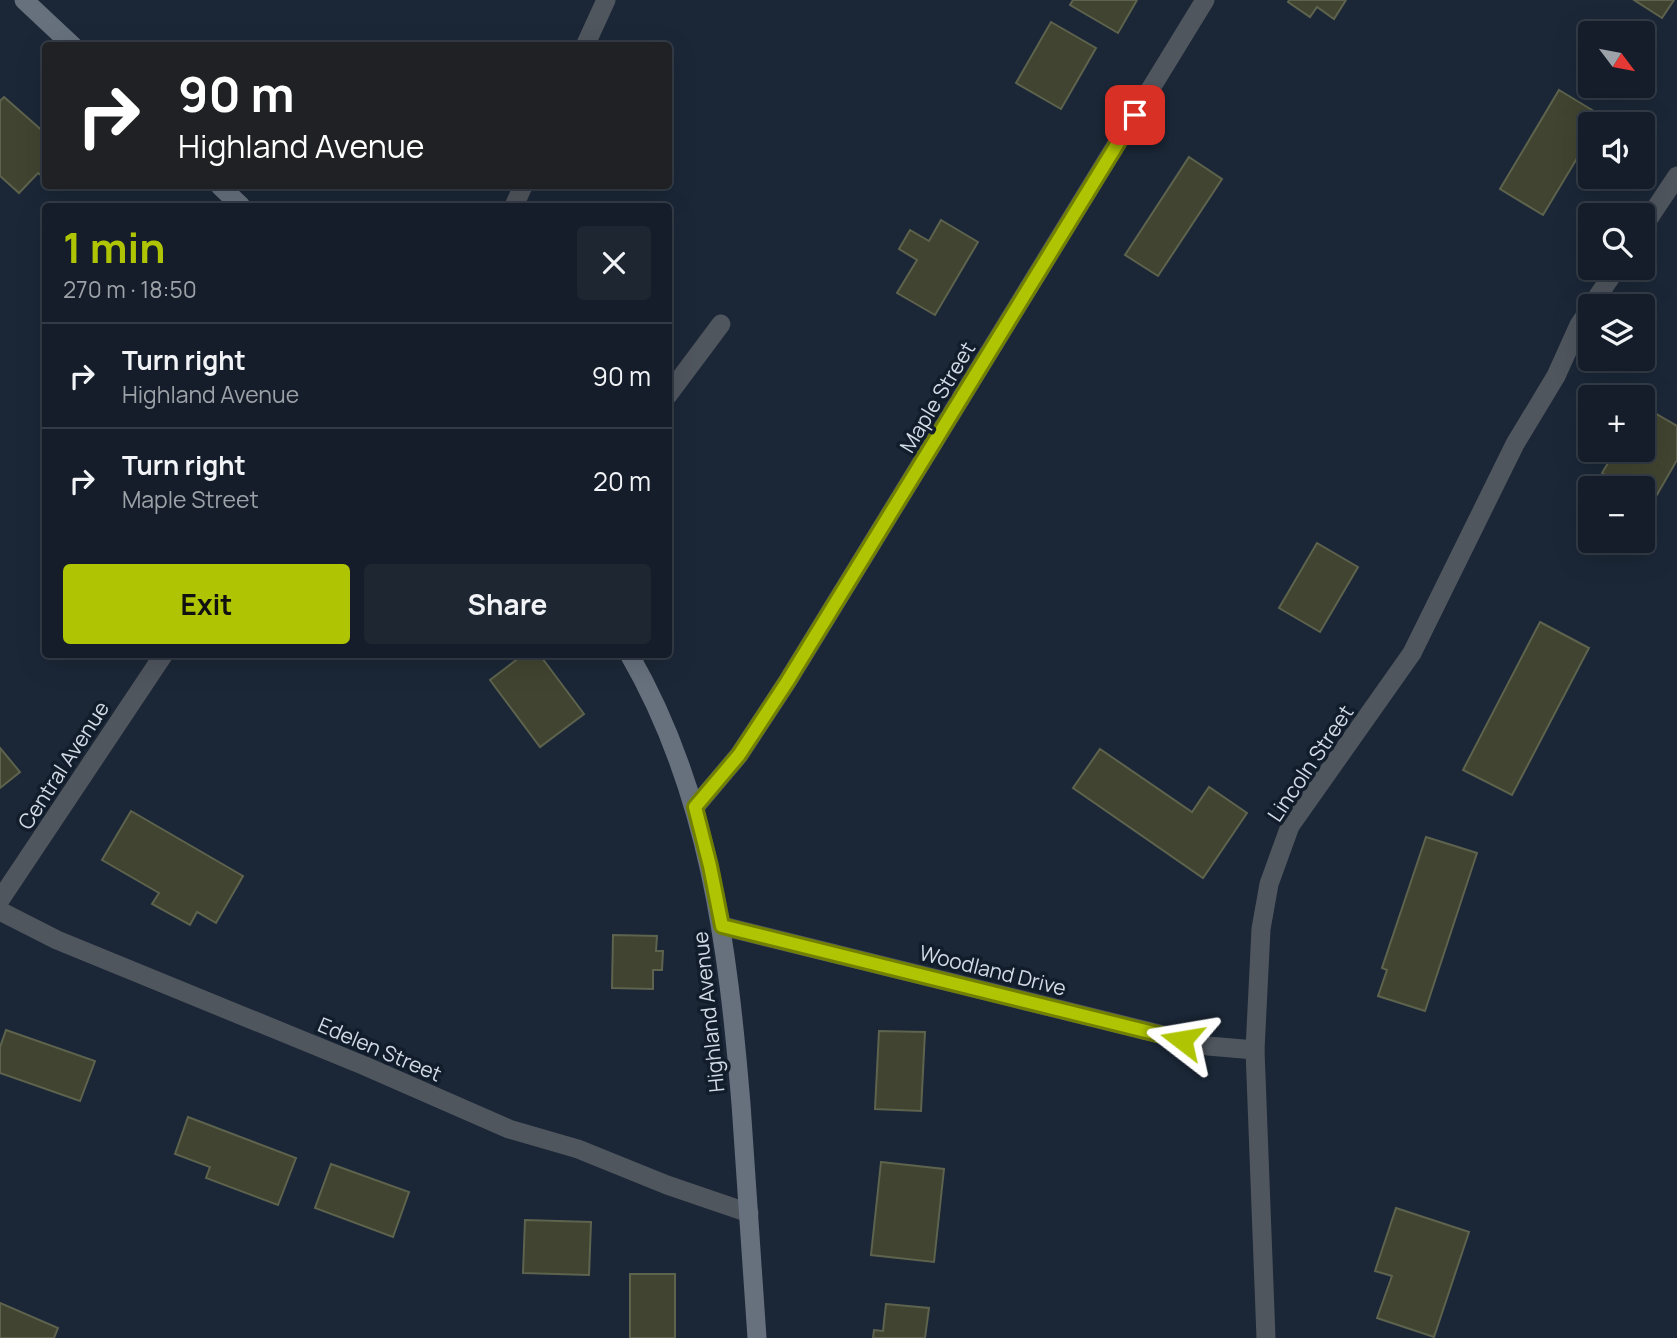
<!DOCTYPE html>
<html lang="en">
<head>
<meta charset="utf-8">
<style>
  body { margin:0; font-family:Manrope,sans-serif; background:#1d2631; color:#f1f3f6; height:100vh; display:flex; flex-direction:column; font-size:26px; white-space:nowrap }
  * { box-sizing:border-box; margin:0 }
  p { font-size:23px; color:#9da2a8 }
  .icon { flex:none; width:38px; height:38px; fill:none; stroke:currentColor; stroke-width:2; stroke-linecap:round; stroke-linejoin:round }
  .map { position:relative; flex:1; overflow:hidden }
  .side { position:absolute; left:42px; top:203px; width:630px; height:455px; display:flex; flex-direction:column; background:#141d29; border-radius:7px; box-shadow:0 7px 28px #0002,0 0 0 2px #333b46 }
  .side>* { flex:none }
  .banner { position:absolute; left:42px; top:42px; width:630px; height:147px; border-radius:7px; box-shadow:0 7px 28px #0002,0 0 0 2px #333b46; background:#202124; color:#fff; overflow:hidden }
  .needle { width:46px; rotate:122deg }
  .fabs { position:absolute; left:1578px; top:21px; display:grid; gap:14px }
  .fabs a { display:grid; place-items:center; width:77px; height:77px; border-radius:7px; background:#141d29; box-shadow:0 7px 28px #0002,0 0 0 2px #333b46; font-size:35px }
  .pin { position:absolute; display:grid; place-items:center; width:60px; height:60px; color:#fff; margin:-30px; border-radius:14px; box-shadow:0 4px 10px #0006 }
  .me { position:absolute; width:77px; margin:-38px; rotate:284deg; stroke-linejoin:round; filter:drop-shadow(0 0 5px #0008) }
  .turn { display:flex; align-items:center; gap:24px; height:147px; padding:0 21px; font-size:32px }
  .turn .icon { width:91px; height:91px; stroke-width:2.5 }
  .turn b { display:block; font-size:49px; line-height:60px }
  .round { display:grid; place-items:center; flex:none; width:74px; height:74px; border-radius:7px; background:#1d2631 }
  .summary { display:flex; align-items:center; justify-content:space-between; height:119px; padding:0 21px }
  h1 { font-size:42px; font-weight:700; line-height:52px; color:#afc503 }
  .button { display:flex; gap:14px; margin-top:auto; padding:14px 21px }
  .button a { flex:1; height:80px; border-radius:7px; background:#afc503; color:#111; font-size:28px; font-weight:700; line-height:80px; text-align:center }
  .button a+a { background:#1d2631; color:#f1f3f6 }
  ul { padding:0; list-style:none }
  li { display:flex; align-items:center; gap:21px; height:105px; padding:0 21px; border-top:2px solid #333b46 }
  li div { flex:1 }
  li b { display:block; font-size:26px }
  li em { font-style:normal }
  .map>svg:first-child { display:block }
</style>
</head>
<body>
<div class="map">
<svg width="1677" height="1338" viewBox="0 0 1677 1338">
  <rect width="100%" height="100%" fill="#1b2737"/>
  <g fill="#404430" stroke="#5e634d" stroke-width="2">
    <path d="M1073,0H1137L1118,33L1070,5Z"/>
    <path d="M1289,0H1346L1334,19L1317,7L1310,17L1288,2Z"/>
    <path d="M1634,0H1674L1662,18Z"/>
    <path d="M1051,22L1096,48L1061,109L1016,83Z"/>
    <path d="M1559,90L1602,116L1597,124H1591V135L1543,215L1500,189Z"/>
    <path d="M4,97L46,134V179L38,173L19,193L0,176V101Z"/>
    <path d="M1189,157L1222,179L1158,276L1125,255Z"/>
    <path d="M941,220L978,242L935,315L897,293L917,260L899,249L910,230L929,241Z"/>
    <path d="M1648,409L1677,426V460L1643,519V488H1604L1610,478L1602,473L1616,450H1643V416Z"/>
    <path d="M1317,543L1358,567L1320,632L1279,608Z"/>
    <path d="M1540,622L1589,648L1512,795L1463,770Z"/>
    <path d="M524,654H539L584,714L540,747L490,680Z"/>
    <path d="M0,748L20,772L0,788Z"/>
    <path d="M1100,749L1192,812L1209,787L1247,813L1203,878L1073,788Z"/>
    <path d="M131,811L243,876L216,923L197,912L190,925L152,904L159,893L102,860Z"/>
    <path d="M1426,837L1477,853L1425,1011L1378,996L1387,970L1382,968Z"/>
    <path d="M613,935L657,936L656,951H663L662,970H653V989L612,988Z"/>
    <path d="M6,1030L95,1061L80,1101L0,1073V1047Z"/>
    <path d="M879,1031L925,1032L921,1111L875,1109Z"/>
    <path d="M188,1117L296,1158L278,1205L206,1178L210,1167L175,1154Z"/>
    <path d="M881,1162L944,1169L934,1262L871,1255Z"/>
    <path d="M331,1164L409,1192L393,1237L315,1208Z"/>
    <path d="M1396,1208L1469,1232L1434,1337L1377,1318L1392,1276L1375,1271Z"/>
    <path d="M525,1220L591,1222L589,1275L523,1273Z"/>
    <rect x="630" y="1274" width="45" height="64"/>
    <path d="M0,1303L58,1328L54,1338H0Z"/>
    <path d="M886,1304L929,1308L925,1338H873L874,1330L883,1331Z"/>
  </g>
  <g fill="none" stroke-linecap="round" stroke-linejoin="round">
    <path stroke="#50565e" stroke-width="19" d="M668,395L721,324"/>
    <g stroke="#50565e" stroke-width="19">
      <path d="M585,46L606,0"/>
      <path d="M514,206L523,186"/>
      <path d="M1643,227L1677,176"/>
      <path d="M1591,306L1617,268"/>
      <path d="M695,807L739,755L787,682L1205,0"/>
      <path d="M0,900L164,654"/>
      <path d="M0,911L57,940L365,1066L509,1129L578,1149L667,1185L749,1213"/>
      <path d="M722,926L1208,1046L1255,1050"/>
      <path d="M1266,1338L1255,1050L1261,929L1269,884L1290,826L1412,653L1515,444L1556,376L1579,325L1591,307"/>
    </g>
    <g stroke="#67717e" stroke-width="19">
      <path d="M24,0L73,46"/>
      <path d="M220,186L241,206"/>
      <path d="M629,654C709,792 728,948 741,1104C747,1182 752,1260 757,1338"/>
    </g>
  </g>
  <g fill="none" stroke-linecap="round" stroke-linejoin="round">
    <defs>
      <path id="route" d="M1135,115L787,682L739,755L695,807L710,866L722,926L1182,1040"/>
    </defs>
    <use href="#route" stroke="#728002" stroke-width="18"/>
    <use href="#route" stroke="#afc503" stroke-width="12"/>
  </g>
  <g text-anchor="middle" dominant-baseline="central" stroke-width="7" stroke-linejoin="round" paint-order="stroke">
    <g font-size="21" fill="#d2dae5" stroke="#121d2c">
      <text transform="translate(937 397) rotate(-59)">Maple Street</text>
      <text transform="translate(1310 763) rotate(-56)">Lincoln Street</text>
      <text transform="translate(63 765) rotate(-57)">Central Avenue</text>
      <text transform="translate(993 970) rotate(14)">Woodland Drive</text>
      <text transform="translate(708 1012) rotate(-96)">Highland Avenue</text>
      <text transform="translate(380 1049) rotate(23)">Edelen Street</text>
    </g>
  </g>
</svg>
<div class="fabs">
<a><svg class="needle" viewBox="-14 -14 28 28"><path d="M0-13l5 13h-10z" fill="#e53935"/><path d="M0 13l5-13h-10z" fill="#9da2a8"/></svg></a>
<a><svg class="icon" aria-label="sound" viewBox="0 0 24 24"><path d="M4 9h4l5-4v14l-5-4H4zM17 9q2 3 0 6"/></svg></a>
<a><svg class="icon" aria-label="search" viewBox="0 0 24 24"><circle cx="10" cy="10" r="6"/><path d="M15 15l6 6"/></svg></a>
<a><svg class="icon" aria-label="layers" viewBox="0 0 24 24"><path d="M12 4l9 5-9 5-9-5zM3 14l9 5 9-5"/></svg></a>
<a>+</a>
<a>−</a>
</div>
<div class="pin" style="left:1135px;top:115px;background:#d93025"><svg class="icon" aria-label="arrive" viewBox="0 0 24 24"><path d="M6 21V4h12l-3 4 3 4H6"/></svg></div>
<svg class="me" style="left:1182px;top:1040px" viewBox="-20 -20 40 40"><path d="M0-17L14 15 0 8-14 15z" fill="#afc503" stroke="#fff" stroke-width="4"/></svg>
<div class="banner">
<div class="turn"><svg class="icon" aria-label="right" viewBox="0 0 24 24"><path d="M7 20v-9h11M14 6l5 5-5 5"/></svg><div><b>90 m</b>Highland Avenue</div></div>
</div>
<section class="side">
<div class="summary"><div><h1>1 min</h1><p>270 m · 18:50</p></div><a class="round"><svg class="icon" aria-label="close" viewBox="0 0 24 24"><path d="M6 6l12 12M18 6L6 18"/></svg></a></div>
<ul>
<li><svg class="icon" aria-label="right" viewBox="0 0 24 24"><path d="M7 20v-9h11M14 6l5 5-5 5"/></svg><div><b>Turn right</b><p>Highland Avenue</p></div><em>90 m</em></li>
<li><svg class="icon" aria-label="right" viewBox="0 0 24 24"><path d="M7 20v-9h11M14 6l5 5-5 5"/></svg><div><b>Turn right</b><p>Maple Street</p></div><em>20 m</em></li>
</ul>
<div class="button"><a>Exit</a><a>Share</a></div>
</section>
</div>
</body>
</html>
